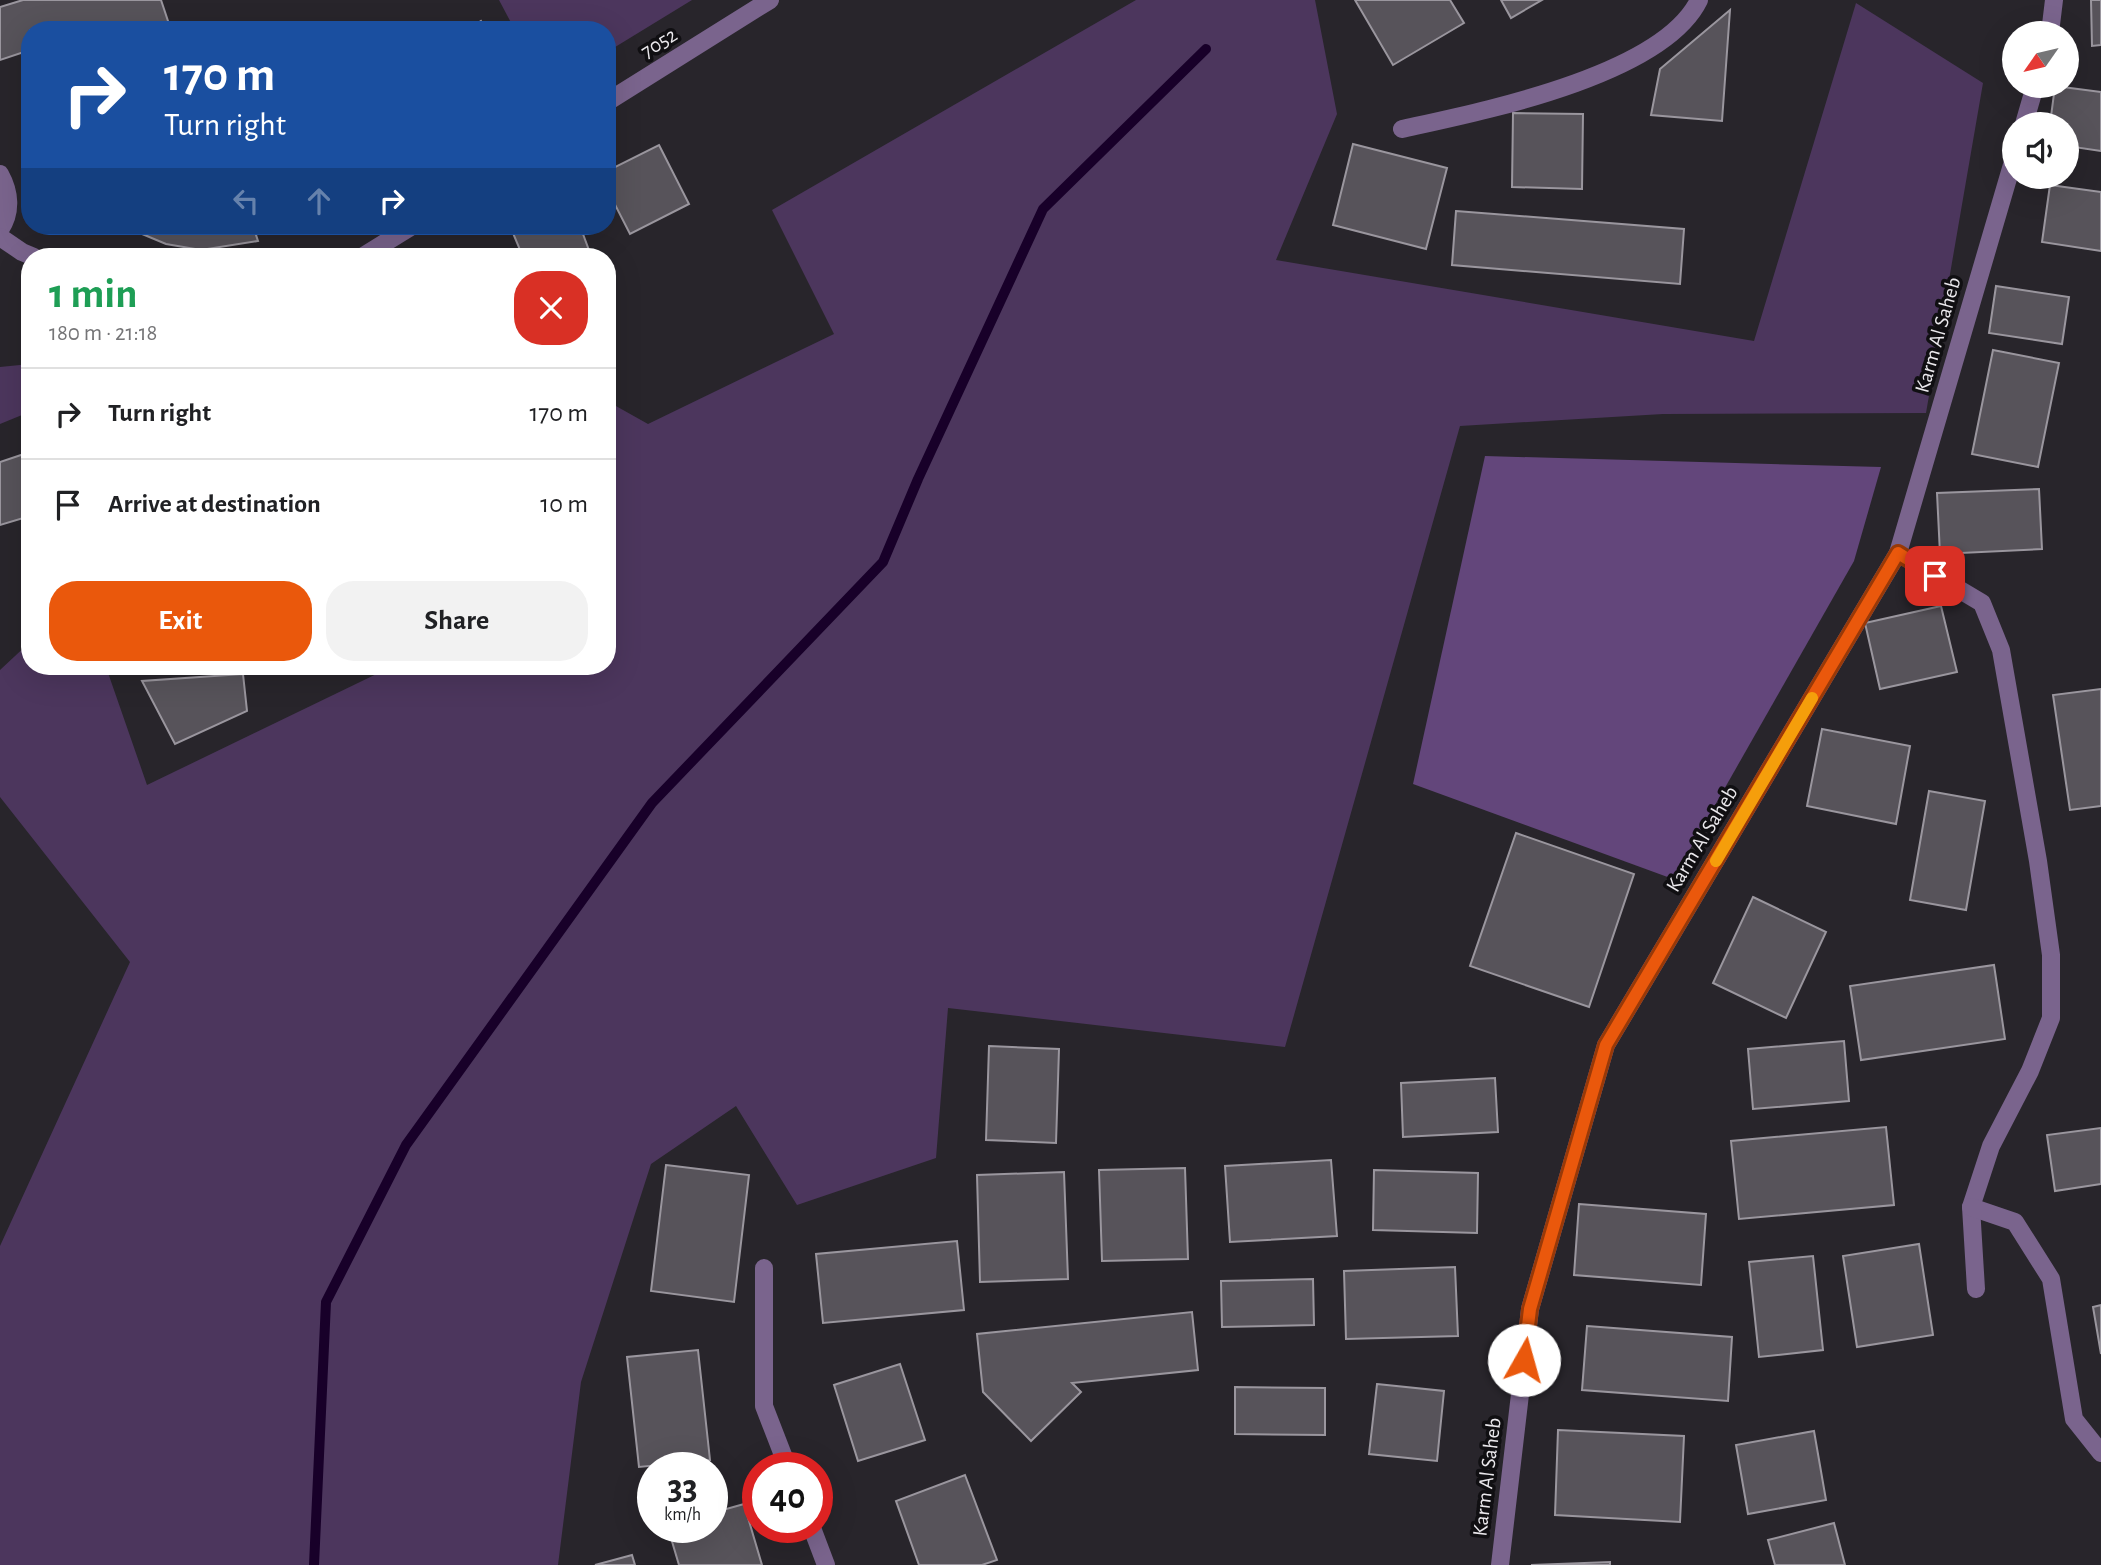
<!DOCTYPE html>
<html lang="en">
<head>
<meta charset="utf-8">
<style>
  body { margin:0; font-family:"Alegreya Sans",sans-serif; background:#f2f2f2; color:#202124; height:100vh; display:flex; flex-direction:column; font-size:26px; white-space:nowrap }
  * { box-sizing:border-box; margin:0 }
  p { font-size:23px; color:#757577 }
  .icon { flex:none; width:38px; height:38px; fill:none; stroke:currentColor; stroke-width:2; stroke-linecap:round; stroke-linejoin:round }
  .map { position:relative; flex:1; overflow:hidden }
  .drawer { position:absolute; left:21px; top:248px; width:595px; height:427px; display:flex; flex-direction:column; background:#fff; border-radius:28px; box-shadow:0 7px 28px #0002 }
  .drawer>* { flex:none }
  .hud { position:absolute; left:21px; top:21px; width:595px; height:214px; border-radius:28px; box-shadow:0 7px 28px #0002; background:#1a4fa0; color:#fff; overflow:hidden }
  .needle { width:46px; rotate:236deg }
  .fabs { position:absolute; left:2002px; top:21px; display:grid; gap:14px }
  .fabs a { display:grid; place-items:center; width:77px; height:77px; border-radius:50%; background:#fff; box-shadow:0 7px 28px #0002; font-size:35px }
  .speed { position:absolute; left:637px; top:1452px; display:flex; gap:14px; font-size:35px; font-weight:700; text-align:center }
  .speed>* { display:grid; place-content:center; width:91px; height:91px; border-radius:50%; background:#fff; box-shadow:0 7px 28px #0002; line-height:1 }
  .speed small { font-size:18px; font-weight:400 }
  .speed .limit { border:10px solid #d22; background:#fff; color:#111 }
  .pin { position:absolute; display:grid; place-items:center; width:60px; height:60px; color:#fff; margin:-30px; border-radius:14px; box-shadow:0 4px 10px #0006 }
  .me { position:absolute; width:77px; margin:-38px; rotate:7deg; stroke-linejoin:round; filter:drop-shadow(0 0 5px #0008) }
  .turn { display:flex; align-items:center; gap:24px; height:147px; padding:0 28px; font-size:32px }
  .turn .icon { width:91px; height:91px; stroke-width:2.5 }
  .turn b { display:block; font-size:49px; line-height:60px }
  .lanes { display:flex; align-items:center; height:66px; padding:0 28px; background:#0003; justify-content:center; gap:35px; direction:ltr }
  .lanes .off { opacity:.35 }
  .round { display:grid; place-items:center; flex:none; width:74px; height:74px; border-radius:28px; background:#f2f2f2 }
  .head { display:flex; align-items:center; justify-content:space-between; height:119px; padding:0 28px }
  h1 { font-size:42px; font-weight:700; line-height:52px; color:#1e9e55 }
  .primary-button { display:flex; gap:14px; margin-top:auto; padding:14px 28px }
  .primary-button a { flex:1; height:80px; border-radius:28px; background:#ea580c; color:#fff; font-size:28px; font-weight:700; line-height:80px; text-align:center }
  .primary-button a+a { background:#f2f2f2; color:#202124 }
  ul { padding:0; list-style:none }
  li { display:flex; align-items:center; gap:21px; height:91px; padding:0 28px; border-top:2px solid #e0e0e0 }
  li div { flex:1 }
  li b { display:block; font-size:26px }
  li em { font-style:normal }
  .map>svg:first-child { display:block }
</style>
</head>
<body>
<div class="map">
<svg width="2101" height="1565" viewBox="0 0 2101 1565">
  <rect width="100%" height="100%" fill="#28252b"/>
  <g fill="#4c365d">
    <path d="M499,0H692L607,52V30H515Z"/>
    <path d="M1136,0H1315L1337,114L1276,260L1754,341L1856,3L1983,83L1926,413L1663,414L1460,426L1285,1047L948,1008L936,1158L797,1205L736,1106L651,1164L581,1382L558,1565H0V1246L130,962L0,797V670L30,642V667H106L147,785L391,667H607V401L648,424L834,334L772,210Z"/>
    <path d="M30,364V416L22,415L0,424V367Z"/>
  </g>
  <path fill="#63467b" d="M1485,456L1881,467L1854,561L1673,879L1413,784Z"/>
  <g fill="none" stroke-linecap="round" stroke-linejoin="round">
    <path stroke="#180029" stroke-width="10" d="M314,1565L326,1302L406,1145L652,803L883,562L918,479L1043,209L1206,49"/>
  </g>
  <g fill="#57535a" stroke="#9a969e" stroke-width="2">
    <path d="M23,0H161L171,30H30V50L0,60V7Z"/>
    <path d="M1355,0H1450L1464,23L1393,65Z"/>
    <path d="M1501,0H1542L1511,18Z"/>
    <path d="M2091,0H2101V45L2092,46Z"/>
    <path d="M1730,10L1722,121L1651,115L1660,69Z"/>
    <path d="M481,21L487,30H468Z"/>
    <path d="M2055,86L2101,92V151L2067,146V124H2050Z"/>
    <path d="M1513,113L1583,114L1582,189L1512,187Z"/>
    <path d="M1353,144L1447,168L1426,249L1333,225Z"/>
    <path d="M659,145L689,204L630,234L607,189V171Z"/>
    <path d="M2050,185L2101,192V251L2042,242Z"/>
    <path d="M1456,211L1684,229L1680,284L1452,265Z"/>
    <path d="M123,226H253L258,241L201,250L166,244Z"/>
    <path d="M510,226H580L590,253L579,257H523Z"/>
    <path d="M1996,286L2069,297L2062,344L1989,333Z"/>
    <path d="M1993,350L2059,363L2038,467L1972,454Z"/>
    <path d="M30,452V516L0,525V462Z"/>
    <path d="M2039,489L2042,549L1940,554L1937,493Z"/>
    <path d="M1941,606L1957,672L1880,689L1865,623Z"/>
    <path d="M243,674L247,711L175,744L142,681Z"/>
    <path d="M2101,689V806L2070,810L2053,695Z"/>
    <path d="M1822,729L1910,746L1896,824L1807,806Z"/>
    <path d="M1929,791L1985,801L1966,910L1910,900Z"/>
    <path d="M1516,833L1634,874L1589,1007L1470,966Z"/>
    <path d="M1753,897L1826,932L1786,1018L1713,983Z"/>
    <path d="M1994,965L2005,1039L1861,1060L1850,986Z"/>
    <path d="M1844,1041L1849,1101L1753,1109L1748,1049Z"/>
    <path d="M989,1046L1059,1049L1056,1143L986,1140Z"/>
    <path d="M1495,1078L1498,1132L1403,1137L1401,1083Z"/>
    <path d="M1886,1127L1894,1205L1739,1219L1731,1141Z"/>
    <path d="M2101,1128V1184L2055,1191L2047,1135Z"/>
    <path d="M1331,1160L1337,1236L1230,1242L1225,1166Z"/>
    <path d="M666,1165L749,1175L734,1302L651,1291Z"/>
    <path d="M1185,1168L1188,1259L1102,1261L1099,1170Z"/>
    <path d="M1374,1170L1478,1173L1477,1233L1373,1230Z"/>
    <path d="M1064,1172L1068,1279L980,1282L977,1175Z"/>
    <path d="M1579,1204L1706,1214L1701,1285L1574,1275Z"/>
    <path d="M957,1241L964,1310L823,1323L816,1254Z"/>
    <path d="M1919,1244L1933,1335L1857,1347L1843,1256Z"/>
    <path d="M1813,1256L1823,1350L1759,1357L1749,1262Z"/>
    <path d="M1455,1267L1458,1336L1346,1339L1344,1271Z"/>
    <path d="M1313,1279L1314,1325L1222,1327L1221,1281Z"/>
    <path d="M2101,1305V1354L2093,1307Z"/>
    <path d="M1192,1312L1198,1370L1072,1383L1081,1392L1031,1441L983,1392L977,1334Z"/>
    <path d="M1587,1326L1732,1337L1728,1401L1582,1390Z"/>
    <path d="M698,1350L710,1460L639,1467L627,1357Z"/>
    <path d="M900,1364L925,1440L858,1461L834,1385Z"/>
    <path d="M1377,1384L1444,1391L1437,1461L1369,1454Z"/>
    <path d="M1235,1387L1325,1388V1435L1235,1434Z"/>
    <path d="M1558,1430L1684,1436L1680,1522L1555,1515Z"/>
    <path d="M1814,1431L1826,1500L1748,1514L1736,1445Z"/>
    <path d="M965,1475L997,1560L982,1565H919L896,1501Z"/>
    <path d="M744,1504L762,1565H679L668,1528H712V1513Z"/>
    <path d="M1834,1523L1845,1565H1775L1768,1540Z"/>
    <path d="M632,1555L635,1565H595Z"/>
    <path d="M1610,1562V1565H1531Z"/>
  </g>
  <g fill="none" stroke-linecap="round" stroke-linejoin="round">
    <g stroke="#7a648d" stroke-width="18">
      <path d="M2050,33L2054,0"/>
      <path d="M607,102L770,0"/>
      <path d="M2024,124L2035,86"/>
      <path d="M1402,129C1479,112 1662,76 1699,0"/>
      <path d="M0,174C10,192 12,212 0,230"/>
      <path d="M0,237L22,252L34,257"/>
      <path d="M362,257L412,226"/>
      <path d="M1898,553L1982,603L2001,650L2038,861L2051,955V1018L2030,1071L1991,1146L1971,1207L1976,1289"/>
      <path d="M1971,1207L2015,1222L2051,1279L2074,1419L2101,1453"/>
      <path d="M764,1268V1406L788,1468"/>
      <path d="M812,1528L826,1565"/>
      <path d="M1500,1565L1530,1309L1606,1045L1898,553L2014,158"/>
    </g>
  </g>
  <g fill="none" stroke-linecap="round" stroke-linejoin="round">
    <defs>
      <path id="route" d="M1524,1360L1530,1309L1606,1045L1898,553L1935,576"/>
    </defs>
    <use href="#route" stroke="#983908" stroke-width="18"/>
    <use href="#route" stroke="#ea580c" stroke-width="12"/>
    <path stroke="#f59e0b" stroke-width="12" d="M1716,861L1812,698"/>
  </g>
  <g text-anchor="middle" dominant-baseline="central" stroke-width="7" stroke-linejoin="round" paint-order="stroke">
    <g font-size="21" fill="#ebe9ed" stroke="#100f12">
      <text transform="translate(659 43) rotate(-32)">7052</text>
      <text transform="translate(1938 335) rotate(-74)">Karm Al Saheb</text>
      <text transform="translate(1702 839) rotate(-59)">Karm Al Saheb</text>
      <text transform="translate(1487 1477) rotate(-83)">Karm Al Saheb</text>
    </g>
  </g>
</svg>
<div class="fabs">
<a><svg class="needle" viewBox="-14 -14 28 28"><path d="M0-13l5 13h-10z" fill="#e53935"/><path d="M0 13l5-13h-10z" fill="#757577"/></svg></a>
<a><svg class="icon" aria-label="sound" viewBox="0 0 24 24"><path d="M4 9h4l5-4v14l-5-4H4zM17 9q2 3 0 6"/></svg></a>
</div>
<div class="speed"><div>33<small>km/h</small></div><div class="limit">40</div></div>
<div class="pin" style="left:1935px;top:576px;background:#d93025"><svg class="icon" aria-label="arrive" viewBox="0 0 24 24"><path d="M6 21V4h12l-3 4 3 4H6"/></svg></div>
<svg class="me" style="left:1524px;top:1360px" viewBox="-20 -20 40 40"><circle r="19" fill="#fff"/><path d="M0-13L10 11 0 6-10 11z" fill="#ea580c"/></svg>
<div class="hud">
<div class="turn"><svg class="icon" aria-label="right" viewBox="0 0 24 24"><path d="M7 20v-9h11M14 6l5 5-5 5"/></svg><div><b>170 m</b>Turn right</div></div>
<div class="lanes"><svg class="icon off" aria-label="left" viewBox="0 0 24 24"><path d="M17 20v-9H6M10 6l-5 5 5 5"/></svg><svg class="icon off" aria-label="ahead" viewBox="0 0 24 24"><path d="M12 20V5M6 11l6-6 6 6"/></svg><svg class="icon" aria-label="right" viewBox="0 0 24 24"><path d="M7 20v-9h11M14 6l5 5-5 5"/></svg></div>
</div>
<section class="drawer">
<div class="head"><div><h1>1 min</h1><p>180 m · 21:18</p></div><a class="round" style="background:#d93025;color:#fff"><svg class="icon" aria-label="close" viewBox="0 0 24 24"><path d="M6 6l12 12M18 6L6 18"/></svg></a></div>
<ul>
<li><svg class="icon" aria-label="right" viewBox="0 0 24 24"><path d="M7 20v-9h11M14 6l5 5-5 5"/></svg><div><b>Turn right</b></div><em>170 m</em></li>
<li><svg class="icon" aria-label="arrive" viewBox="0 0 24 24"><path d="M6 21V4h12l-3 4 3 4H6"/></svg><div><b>Arrive at destination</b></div><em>10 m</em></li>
</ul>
<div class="primary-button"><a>Exit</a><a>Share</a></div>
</section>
</div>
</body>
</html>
